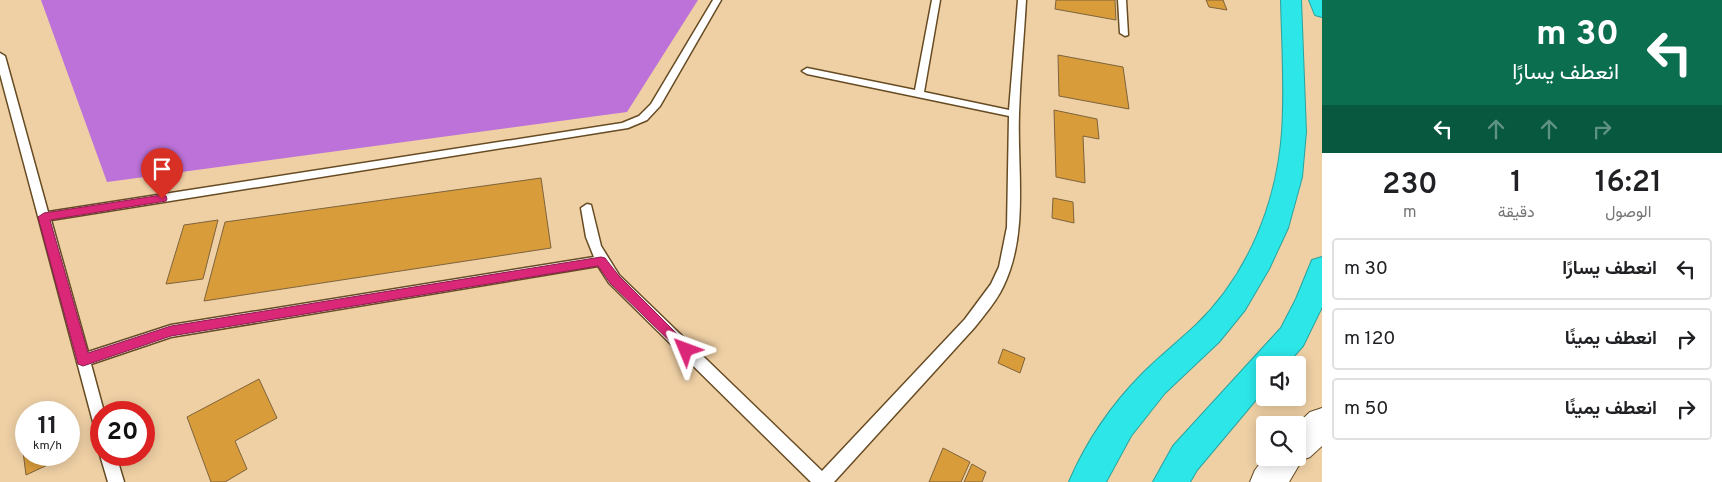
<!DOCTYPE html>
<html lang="ar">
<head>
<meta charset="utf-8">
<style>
  body { margin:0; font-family:Overpass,Vazirmatn,sans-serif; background:#f6f6f6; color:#202124; direction:rtl; height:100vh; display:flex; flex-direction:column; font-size:19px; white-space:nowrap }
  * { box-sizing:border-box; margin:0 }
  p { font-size:16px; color:#757577 }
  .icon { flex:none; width:28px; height:28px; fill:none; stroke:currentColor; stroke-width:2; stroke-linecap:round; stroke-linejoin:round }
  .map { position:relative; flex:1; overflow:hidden; direction:ltr }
  .details { display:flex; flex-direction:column; background:#fff; width:400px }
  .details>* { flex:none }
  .hud { background:#0b6e4f; color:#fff; overflow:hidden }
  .tools { position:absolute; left:1256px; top:356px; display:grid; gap:10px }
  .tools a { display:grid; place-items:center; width:50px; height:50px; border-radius:5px; background:#fff; box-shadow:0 2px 12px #0003; font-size:25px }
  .speed { position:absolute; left:15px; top:401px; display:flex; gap:10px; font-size:25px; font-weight:700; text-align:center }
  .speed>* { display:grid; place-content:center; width:65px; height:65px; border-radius:50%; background:#fff; box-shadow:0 2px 12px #0003; line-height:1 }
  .speed small { font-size:12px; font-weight:400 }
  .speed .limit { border:8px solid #d22; background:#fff; color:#111 }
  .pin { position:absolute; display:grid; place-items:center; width:42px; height:42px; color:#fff; margin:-51px -21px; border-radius:50% 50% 50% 0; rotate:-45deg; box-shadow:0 0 5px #0007 }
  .pin .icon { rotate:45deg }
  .me { position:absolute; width:55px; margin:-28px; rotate:314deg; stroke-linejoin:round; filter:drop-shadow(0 0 4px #0008) }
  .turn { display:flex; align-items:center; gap:18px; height:105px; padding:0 20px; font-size:22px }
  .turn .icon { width:65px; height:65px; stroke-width:2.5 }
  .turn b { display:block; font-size:35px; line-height:42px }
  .lanes { display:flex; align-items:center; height:48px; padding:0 20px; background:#0003; justify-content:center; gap:25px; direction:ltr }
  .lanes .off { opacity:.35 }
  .eta { display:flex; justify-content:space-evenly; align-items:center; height:85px; text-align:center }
  .eta b { font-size:30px; font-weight:600; line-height:35px }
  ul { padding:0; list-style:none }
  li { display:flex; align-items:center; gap:15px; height:62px; margin:0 10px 8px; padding:0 10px; border:2px solid #e0e0e0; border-radius:5px }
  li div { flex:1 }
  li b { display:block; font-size:19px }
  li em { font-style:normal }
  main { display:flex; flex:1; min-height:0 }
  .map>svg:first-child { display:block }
</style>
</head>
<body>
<main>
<section class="details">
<div class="hud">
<div class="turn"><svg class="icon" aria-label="left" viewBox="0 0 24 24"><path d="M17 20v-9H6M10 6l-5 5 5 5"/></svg><div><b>30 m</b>انعطف يسارًا</div></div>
<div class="lanes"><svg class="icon" aria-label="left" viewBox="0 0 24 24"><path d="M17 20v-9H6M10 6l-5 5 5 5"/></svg><svg class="icon off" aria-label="ahead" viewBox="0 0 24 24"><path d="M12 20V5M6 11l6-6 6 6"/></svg><svg class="icon off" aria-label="ahead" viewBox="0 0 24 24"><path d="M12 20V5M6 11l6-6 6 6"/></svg><svg class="icon off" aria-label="right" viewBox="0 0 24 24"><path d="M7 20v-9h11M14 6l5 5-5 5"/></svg></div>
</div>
<div class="eta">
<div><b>16:21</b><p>الوصول</p></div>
<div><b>1</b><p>دقيقة</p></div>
<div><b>230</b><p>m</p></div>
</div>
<ul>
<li><svg class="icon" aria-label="left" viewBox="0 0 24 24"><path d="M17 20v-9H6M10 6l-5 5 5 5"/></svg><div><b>انعطف يسارًا</b></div><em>30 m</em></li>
<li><svg class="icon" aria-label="right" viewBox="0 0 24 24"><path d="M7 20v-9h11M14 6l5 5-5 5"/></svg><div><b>انعطف يمينًا</b></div><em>120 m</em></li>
<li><svg class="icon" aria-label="right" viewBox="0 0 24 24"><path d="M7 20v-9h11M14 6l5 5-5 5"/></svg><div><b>انعطف يمينًا</b></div><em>50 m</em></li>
</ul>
</section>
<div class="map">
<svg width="1322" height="482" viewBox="0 0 1322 482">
  <rect width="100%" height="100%" fill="#efd0a5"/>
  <path fill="#bc72d8" d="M41,0H698L627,112L107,182Z"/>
  <g fill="#d89c3b" stroke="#7e633b">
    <path d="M1056,0H1115L1116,20L1055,9Z"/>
    <path d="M1206,0H1223L1227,10L1209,7Z"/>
    <path d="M1058,55L1123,67L1129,109L1059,96Z"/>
    <path d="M1054,110L1097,119L1099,139L1083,136L1085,183L1056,177Z"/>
    <path d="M541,178L551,248L204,301L225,222Z"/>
    <path d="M1053,198L1073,202L1074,223L1052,218Z"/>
    <path d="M218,220L203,279L166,284L184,225Z"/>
    <path d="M1003,349L1025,358L1020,373L998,363Z"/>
    <path d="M259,379L277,418L235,441L247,469L225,482H211L187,417Z"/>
    <path d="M26,442V455H53L54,462L26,475L22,444Z"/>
    <path d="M943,448L970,462L961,482H929Z"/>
    <path d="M972,464L986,472L982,482H964Z"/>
  </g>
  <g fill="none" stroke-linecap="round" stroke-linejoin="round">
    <defs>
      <g id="lane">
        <path d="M713,0H721L660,106L647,120L628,128L51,220L88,352L171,325L594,257L586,237L581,208L587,204L591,205L601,246L619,275L822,471L965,319L991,284L999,267L1007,227L1009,116L807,74L802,71L807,68L915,90L932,0H940L924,92L1009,110L1018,0H1026C1024,38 1020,76 1019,114C1017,171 1029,234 1003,287C996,302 985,314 975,327L834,482H811L609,283L598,266L171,337L91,364L104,412H101V435L96,433L0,74V53L5,56L48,212L622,123L639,116L651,104Z"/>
        <path d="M1118,0H1126L1128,35L1125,36L1120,33Z"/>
        <path d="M101,452V455H116L124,482H108L100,455Z"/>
      </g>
      <path id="secondary" d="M1322,408V446L1310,457L1302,460L1289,482H1250L1255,470L1265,457L1298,458L1296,425L1310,412Z"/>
      <g id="highway">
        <path d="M1281,0H1301L1306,132L1302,177L1288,228L1269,269L1245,310L1219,342L1165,393L1131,436L1106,482H1069C1086,442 1112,404 1143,373C1160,356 1179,341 1196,325C1248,275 1277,203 1282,132C1285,89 1282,44 1281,0Z"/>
        <path d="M1309,0H1322V17L1315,15Z"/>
        <path d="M1322,257V307L1303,346L1286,365H1265V389L1197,470L1190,482H1153L1173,446L1281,328L1296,299L1312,260Z"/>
      </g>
    </defs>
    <use href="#lane" stroke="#664b23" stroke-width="3"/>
    <use href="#secondary" stroke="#664b23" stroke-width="2"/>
    <use href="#highway" stroke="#2da29d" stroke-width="2"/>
    <use href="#lane" fill="#fff" fill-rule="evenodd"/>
    <use href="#secondary" fill="#fff" fill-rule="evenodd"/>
    <use href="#highway" fill="#2ce6e8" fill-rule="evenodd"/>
  </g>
  <path fill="#db2777" stroke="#8e194d" d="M162,195L166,196L167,199L166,201L50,220L88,353L171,326L601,257L605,258L619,276L693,350L691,353L686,355L682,353L610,283L598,266L171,336L83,366L78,364L38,217L44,213Z"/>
</svg>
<div class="tools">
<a><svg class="icon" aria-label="sound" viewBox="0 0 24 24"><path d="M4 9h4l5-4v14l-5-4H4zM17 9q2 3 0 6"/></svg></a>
<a><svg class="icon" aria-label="search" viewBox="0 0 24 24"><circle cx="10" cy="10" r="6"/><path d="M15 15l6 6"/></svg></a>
</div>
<div class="speed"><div>11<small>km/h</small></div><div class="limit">20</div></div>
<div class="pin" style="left:162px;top:199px;background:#d93025"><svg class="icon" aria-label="arrive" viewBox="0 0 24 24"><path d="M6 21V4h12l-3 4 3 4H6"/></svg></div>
<svg class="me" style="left:686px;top:350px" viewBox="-20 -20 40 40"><path d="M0-17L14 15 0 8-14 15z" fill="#db2777" stroke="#fff" stroke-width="4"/></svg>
</div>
</main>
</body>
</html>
